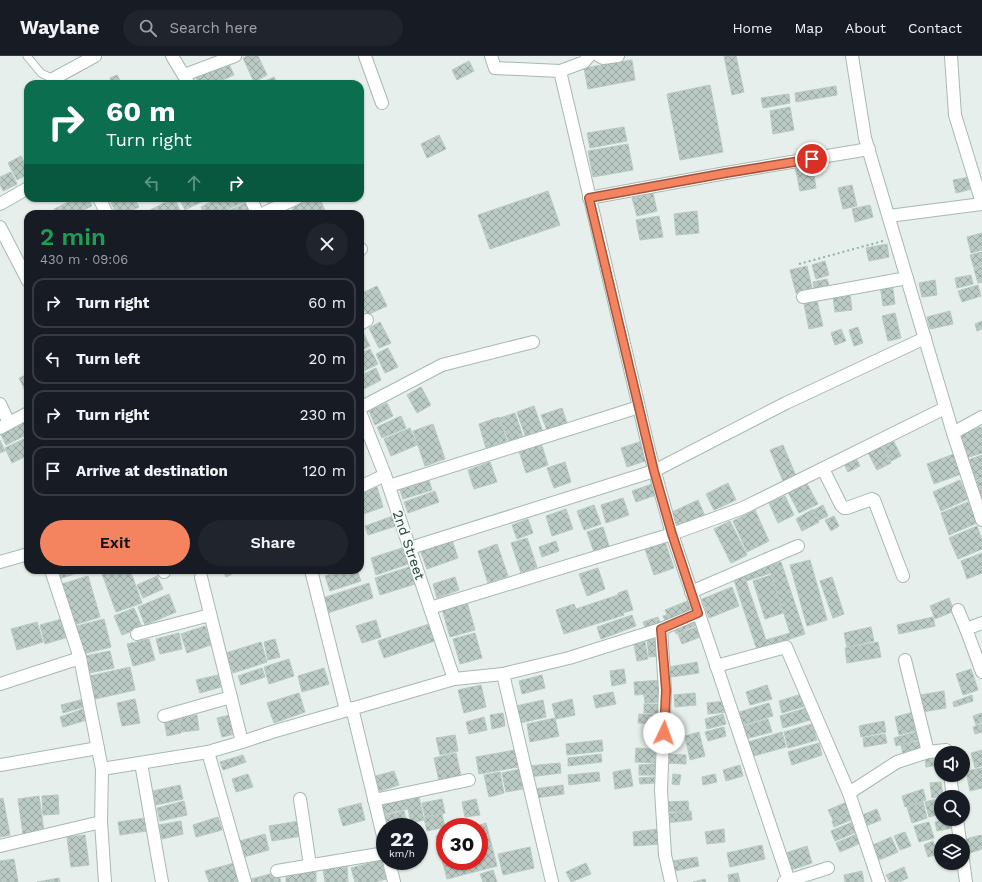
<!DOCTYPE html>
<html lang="en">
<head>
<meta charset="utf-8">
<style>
  body { margin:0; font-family:"Work Sans",sans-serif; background:#20242c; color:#f1f3f6; height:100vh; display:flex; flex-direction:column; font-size:15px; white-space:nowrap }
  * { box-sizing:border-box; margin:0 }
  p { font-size:13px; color:#9ea1a6 }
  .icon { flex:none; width:22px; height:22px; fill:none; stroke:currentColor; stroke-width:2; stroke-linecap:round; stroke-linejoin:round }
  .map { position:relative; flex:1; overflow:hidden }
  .drawer { position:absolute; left:24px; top:154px; width:340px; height:364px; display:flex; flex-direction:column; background:#171b24; border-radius:12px; box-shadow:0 1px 3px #0004 }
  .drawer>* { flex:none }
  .guide { position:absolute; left:24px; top:24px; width:340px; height:122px; border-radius:12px; box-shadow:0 1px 3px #0004; background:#0b6e4f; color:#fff; overflow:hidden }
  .controls { position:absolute; left:934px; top:690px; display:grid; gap:8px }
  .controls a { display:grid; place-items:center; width:36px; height:36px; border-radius:50%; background:#171b24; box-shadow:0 1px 3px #0004; font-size:20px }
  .speed { position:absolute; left:376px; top:762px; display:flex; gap:8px; font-size:20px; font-weight:700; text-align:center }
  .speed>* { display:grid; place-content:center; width:52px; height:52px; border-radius:50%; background:#171b24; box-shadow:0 1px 3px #0004; line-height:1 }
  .speed small { font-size:10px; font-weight:400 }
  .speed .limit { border:6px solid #d22; background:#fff; color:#111 }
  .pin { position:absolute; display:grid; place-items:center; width:34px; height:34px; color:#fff; margin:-17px; border:2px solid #fff; border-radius:50%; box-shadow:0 1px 4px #0007 }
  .me { position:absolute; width:44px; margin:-22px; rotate:3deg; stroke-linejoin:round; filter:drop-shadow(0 0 3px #0008) }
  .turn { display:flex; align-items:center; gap:14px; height:84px; padding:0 16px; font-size:18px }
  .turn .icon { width:52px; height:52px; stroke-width:2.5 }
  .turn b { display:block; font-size:28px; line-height:34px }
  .lanes { display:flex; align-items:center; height:38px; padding:0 16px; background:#0003; justify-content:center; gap:20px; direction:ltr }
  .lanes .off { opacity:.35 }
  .round { display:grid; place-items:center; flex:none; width:42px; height:42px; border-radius:21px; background:#20242c }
  .overview { display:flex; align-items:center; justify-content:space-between; height:68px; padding:0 16px }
  h1 { font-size:24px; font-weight:600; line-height:30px; color:#1e9e55 }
  .cta { display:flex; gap:8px; margin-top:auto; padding:8px 16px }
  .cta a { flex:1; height:46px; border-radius:24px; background:#f4845f; color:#111; font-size:16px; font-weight:600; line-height:46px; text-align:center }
  .cta a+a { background:#20242c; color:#f1f3f6 }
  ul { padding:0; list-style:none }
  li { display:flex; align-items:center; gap:12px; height:50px; margin:0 8px 6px; padding:0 8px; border:2px solid #363941; border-radius:12px }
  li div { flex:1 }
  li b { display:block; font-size:15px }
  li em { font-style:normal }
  header { display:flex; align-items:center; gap:24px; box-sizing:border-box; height:56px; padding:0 20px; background:#171b24; border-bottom:1px solid #363941 }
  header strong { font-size:19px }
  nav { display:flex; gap:22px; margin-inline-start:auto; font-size:14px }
  .search { width:280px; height:36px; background:#20242c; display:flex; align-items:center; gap:10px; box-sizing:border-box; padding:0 14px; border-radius:22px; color:#9ea1a6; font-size:15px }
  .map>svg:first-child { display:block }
</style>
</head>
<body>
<header>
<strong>Waylane</strong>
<div class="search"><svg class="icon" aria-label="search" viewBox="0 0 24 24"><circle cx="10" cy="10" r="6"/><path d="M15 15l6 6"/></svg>Search here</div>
<nav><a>Home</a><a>Map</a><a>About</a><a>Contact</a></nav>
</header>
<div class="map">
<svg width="982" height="826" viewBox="0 0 982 826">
  <defs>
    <pattern id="building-cross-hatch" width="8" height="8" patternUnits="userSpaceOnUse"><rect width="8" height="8" fill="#bbcac4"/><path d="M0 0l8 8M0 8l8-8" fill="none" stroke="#98a6a0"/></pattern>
  </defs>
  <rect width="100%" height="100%" fill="#e6efeb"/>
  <g fill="url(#building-cross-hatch)" stroke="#b8c9c2" fill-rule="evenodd">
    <path d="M247,0H258L267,19L254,26L243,2Z"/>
    <path d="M724,0H736L744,36L732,39Z"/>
    <path d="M632,4L635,24L588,33L584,12Z"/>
    <path d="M469,5L474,15L457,24L452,14Z"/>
    <path d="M228,6L234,19L213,28H199L196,21Z"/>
    <path d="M117,19L122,28H112L110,22Z"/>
    <path d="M274,21L278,28H258Z"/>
    <path d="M710,29L723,96L680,104L667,38Z"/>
    <path d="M836,30L837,39L796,46L795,37Z"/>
    <path d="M789,38L790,47L763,52L761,42Z"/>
    <path d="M790,51L794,74L773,78L770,55Z"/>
    <path d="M624,71L627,85L590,92L587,77Z"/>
    <path d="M439,79L446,93L427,102L421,88Z"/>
    <path d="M628,88L633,114L593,121L588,95Z"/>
    <path d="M21,100L28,115V118L17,124L8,107Z"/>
    <path d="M812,107L816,132L800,135L795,110Z"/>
    <path d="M11,116L17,128L3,135L0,128V121Z"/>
    <path d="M970,121L972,133L956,137L953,124Z"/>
    <path d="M852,129L857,150L843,153L838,132Z"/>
    <path d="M548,135L560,169L490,193L478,159Z"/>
    <path d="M653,137L657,155L637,160L632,142Z"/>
    <path d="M77,142H88L92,150L75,158H56L54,153Z"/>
    <path d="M121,142H134L139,151L124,158H117L111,147Z"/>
    <path d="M174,142L182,158H152L150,154Z"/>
    <path d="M179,142H209L185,154Z"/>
    <path d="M219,142H245L246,145L222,156L216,144Z"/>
    <path d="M266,142H279L268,147Z"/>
    <path d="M304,142H319L327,158H295L290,148Z"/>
    <path d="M215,144L222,158H204L201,151Z"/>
    <path d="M248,146L254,158H223V157Z"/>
    <path d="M870,149L873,161L855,166L852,153Z"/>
    <path d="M697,155L699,177L676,179L674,158Z"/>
    <path d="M659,160L663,181L640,184L636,164Z"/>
    <path d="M982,177V194L971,197L967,181Z"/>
    <path d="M887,188L889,201L869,205L866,192Z"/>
    <path d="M982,196V210L974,212L970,199Z"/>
    <path d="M825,205L829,219L816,223L812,209Z"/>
    <path d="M807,210L812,232L796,237L790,214Z"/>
    <path d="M982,211V226L978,227L974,213Z"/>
    <path d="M971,219L973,228L957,232L955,222Z"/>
    <path d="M827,223L830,233L815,237L813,226Z"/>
    <path d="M935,224L937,239L922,241L919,227Z"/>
    <path d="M892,226L895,248L883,250L880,228Z"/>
    <path d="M978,229L981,240L962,246L958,235Z"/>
    <path d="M377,230L387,250L367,259L360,245V238Z"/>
    <path d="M850,238L852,254L835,256L833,241Z"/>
    <path d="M817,245L823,270L809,273L804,248Z"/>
    <path d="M950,255L953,268L930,273L927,261Z"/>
    <path d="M895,257L901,282L888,285L882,260Z"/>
    <path d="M982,265V273L977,275L975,268Z"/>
    <path d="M380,266L391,287L379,292L369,272Z"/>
    <path d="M858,271L863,287L854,290L849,274Z"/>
    <path d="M841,273L846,285L835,289L831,277Z"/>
    <path d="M363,276L370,290L360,295V277Z"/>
    <path d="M388,292L398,311L385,317L376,298Z"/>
    <path d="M370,293L378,308L360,317V298Z"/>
    <path d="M376,312L381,324L360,335V320Z"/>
    <path d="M28,318V341L19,322Z"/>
    <path d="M421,331L431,349L417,357L407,339Z"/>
    <path d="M387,347L393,360L375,369L369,355Z"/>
    <path d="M534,350L543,376L526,382L517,356Z"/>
    <path d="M562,352L567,367L547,374L541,359Z"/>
    <path d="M515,357L523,381L509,386L500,362Z"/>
    <path d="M401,360L406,372L382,382L377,371Z"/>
    <path d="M499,361L507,385L486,392L479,368Z"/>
    <path d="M28,363V378L6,389L0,377Z"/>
    <path d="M433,368L445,403L425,410L413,375Z"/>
    <path d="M981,371L982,373V397L963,403L955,380Z"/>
    <path d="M410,372L417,389L391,400L384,383Z"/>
    <path d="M28,381V399L12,407L5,392Z"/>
    <path d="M892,382L901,400L891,405L882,388Z"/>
    <path d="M0,384L5,395L0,397Z"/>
    <path d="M642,385L648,404L627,411L621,392Z"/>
    <path d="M541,387L548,409L526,417L519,395Z"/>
    <path d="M881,388L891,407L877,414L867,395Z"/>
    <path d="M783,389L796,420L783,425L770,394Z"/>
    <path d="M954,398L961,418L934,428L927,408Z"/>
    <path d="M982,399V422L971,426L963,406Z"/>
    <path d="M855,400L860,410L848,416L843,406Z"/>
    <path d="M490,406L497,426L474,433L468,414Z"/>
    <path d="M565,406L571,426L554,432L547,412Z"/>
    <path d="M982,423V446L972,427Z"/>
    <path d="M429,424L432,434L403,443L400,434Z"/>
    <path d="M960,424L968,443L941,455L933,436Z"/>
    <path d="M806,426L818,448L799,457L788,436Z"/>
    <path d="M728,427L736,444L714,454L706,438Z"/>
    <path d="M652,428L656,439L636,446L632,435Z"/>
    <path d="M377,431L383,451L361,459L360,437Z"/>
    <path d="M435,435L439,446L408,457L404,446Z"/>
    <path d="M785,440L794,459L778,467L769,447Z"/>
    <path d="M623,442L629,459L606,467L601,449Z"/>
    <path d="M698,444L705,460L679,472L672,456Z"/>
    <path d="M968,446L977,467L949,479L941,457Z"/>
    <path d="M594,449L601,468L584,474L577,455Z"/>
    <path d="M823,449L828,460L819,464L814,454Z"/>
    <path d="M566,453L573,473L552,480L546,460Z"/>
    <path d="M813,453L819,466L802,475L796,463Z"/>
    <path d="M755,454L769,485L747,496L733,465Z"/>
    <path d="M393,460L396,470L368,479L365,470Z"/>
    <path d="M834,460L839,470L831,475L825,464Z"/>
    <path d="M528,463L533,477L517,483L512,469Z"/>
    <path d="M730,465L747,499L731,507L714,473Z"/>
    <path d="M977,470L982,484V493L958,503L949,482Z"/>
    <path d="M603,471L609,490L594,496L587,476Z"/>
    <path d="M527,482L537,511L521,517L511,487Z"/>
    <path d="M664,483L674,512L654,519L644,490Z"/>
    <path d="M452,484L458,502L427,513L420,494Z"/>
    <path d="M556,485L559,495L542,501L539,491Z"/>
    <path d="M497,488L508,520L488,527L478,495Z"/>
    <path d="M402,492L408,508L376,519L371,502Z"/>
    <path d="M982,497V517L967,523L961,505Z"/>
    <path d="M810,504L827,564L807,570L790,509Z"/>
    <path d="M781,506L805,578L757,594L733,521ZM771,517L790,577L766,584L746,525Z"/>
    <path d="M409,511L415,528L380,539L375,522Z"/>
    <path d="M598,512L605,533L587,540L579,518Z"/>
    <path d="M56,514H86L59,523Z"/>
    <path d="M104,514H130L142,547L116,556L101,515Z"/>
    <path d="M223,514H240L226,521Z"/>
    <path d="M343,514H357L361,525L330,535L325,520Z"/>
    <path d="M771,519L783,557L765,563L753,525Z"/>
    <path d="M88,520L100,561L74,569L62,528Z"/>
    <path d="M157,520L163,533L143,542L137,529Z"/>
    <path d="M455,521L459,534L437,542L433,528Z"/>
    <path d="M832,521L844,558L833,562L820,525Z"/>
    <path d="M369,527L373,542L328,557L323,542Z"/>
    <path d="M732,531L739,550L709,562L702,543Z"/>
    <path d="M627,534L633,554L623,557L624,559L564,578L556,554L574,548L576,553L618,539V537Z"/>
    <path d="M169,538L176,556L145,569L138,551Z"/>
    <path d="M949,542L954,555L935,563L930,550Z"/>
    <path d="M690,544L695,556L666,567L663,560L667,559L665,554Z"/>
    <path d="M467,546L475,574L450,581L442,553Z"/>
    <path d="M134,552L142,571L122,579L114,560Z"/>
    <path d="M632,559L636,570L601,583L597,571Z"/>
    <path d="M658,561L661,569L646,574L643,566Z"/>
    <path d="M933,561L935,570L899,578L897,569Z"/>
    <path d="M62,563L68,581L45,588L40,569Z"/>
    <path d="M104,563L111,591L83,598L77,570Z"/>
    <path d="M693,563L696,569L676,578L673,571Z"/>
    <path d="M376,564L381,581L362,587L356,570Z"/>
    <path d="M37,566L43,586L17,594L11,573Z"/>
    <path d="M429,568L435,585L384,602L378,585Z"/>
    <path d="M205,570L211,589L187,597L181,578Z"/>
    <path d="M696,571L700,581L682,588L678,578Z"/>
    <path d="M871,571L874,585L847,591L844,577Z"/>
    <path d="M179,577L182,593L160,598L156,583Z"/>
    <path d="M475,577L482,602L460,608L453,583Z"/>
    <path d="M149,583L155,604L133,610L127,588Z"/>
    <path d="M275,583L280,601L268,604L264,586Z"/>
    <path d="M658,583L660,600L649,601L647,584Z"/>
    <path d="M261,586L267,606L233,617L226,597Z"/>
    <path d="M645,586L648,603L637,605L634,588Z"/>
    <path d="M878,586L881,601L847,607L845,592Z"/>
    <path d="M110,595L114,612L89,617L85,600Z"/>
    <path d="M289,603L294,620L269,628L264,611Z"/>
    <path d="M697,606L699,617L671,621L669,611Z"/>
    <path d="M130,611L135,634L95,643L90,620Z"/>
    <path d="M262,612L265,621L241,629L238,620Z"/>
    <path d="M324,612L329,628L302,636L298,620Z"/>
    <path d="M624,613L626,627L612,630L610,615Z"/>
    <path d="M971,613L978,634L963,639L956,618Z"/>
    <path d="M218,619L221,631L200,637L196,624Z"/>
    <path d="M542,619L545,632L522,638L519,625Z"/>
    <path d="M663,624L664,637L635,639L634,626Z"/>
    <path d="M481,629L486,651L464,657L458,634Z"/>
    <path d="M767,629L772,643L750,649L746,636Z"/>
    <path d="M944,635L946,652L922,656L920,639Z"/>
    <path d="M613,636L616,648L596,652L593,640Z"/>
    <path d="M299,637L305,656L274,667L267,647Z"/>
    <path d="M695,637L696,649L675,651L674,639Z"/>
    <path d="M658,638L659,646L645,647L644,639Z"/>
    <path d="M802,638L806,650L782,657L779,645Z"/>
    <path d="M972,639L973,645L954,651L953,646Z"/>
    <path d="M84,643L87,650L63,657L61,649Z"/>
    <path d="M135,643L140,667L122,670L117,647Z"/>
    <path d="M572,643L575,659L556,663L552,648Z"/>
    <path d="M543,644L546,661L520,667L516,650Z"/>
    <path d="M726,645L727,656L708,658L707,647Z"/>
    <path d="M769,647L773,660L740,670L736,657Z"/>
    <rect x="644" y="648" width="15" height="9"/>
    <path d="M806,652L810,664L783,672L780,660Z"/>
    <path d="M83,653L87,664L63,671L60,661Z"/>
    <path d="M914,656L918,674L899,679L895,661Z"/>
    <path d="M503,657L505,670L492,673L490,659Z"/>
    <path d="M982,657V666L976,669L973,660Z"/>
    <path d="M234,658L239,677L222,681L217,662Z"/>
    <path d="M639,658L655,659V668L638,667Z"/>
    <path d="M723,658L726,668L707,673L705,663Z"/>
    <path d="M197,659L199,674L181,676L179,662Z"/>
    <path d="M484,661L487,674L469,678L466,666Z"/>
    <path d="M178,662L181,677L167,680L164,664Z"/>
    <path d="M555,662L559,680L530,686L527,668Z"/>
    <path d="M768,663L772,676L745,683L741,671Z"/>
    <path d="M884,665L886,676L861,681L859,670Z"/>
    <path d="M812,668L817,684L788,692L784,676Z"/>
    <path d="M982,668V676L975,678L973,671Z"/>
    <path d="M724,671L726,680L708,685L705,676Z"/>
    <path d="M920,675L921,683L896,690L894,682Z"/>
    <path d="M699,676L705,700L690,704L685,680Z"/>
    <path d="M782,676L786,691L750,701L745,687Z"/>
    <path d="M885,678L887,687L864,691L863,682Z"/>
    <path d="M455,679L458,695L440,699L436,682Z"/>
    <path d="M602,684L603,695L567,699L566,688Z"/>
    <path d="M920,685L922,694L903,698L901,689Z"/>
    <path d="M819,687L822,699L792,709L788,696Z"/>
    <path d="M636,692L655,693V707L635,706Z"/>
    <path d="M515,694L518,711L479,718L476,701Z"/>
    <path d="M982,694V710L975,712L971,697Z"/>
    <path d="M456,697L461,720L439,725L434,702Z"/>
    <path d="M601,698L602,706L568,710V702Z"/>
    <path d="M666,698L686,699V708L666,707Z"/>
    <path d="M941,698V709L926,711L925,700Z"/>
    <path d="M243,699L246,706L223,714L220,706Z"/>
    <path d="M560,707L561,717L529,721L528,710Z"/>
    <path d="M655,708V719H639V709Z"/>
    <path d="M740,709L743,720L726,725L723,714Z"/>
    <path d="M982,712V732L970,735L966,715Z"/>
    <path d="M520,713L523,733L506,736L502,717Z"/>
    <path d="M630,713L633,730L615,733L613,716Z"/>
    <path d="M394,715L399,729L377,736L372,721Z"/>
    <path d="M500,716L504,737L489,741L484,719Z"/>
    <path d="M599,716L600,725L569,729L568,719Z"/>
    <path d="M248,718L253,731L236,736L232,723Z"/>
    <path d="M673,718L681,719L679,729L672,728Z"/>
    <path d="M715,718L717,726L703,729L702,721Z"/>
    <path d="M654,721L655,727L640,728L639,722Z"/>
    <path d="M941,726L943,740L932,742L930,727Z"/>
    <path d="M180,729L183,743L156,749L153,735Z"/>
    <path d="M563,729L564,738L535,742L534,733Z"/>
    <path d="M923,733L926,744L905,751L902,740Z"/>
    <path d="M58,739L59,758L43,759L42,740Z"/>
    <path d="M39,740L44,775L23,778L18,743Z"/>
    <path d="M405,740L408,753L383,758L380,745Z"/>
    <path d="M419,741L424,764L411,767L406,743Z"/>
    <path d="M3,742L10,779L0,781V743Z"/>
    <path d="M941,742V758L929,761L925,746Z"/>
    <path d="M442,743L445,757L425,761L422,747Z"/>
    <path d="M476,743L480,759L465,761L462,746Z"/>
    <path d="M184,745L187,759L160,765L157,752Z"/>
    <path d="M688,745L689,755L667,756L666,746Z"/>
    <path d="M847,746L851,756L833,764L828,754Z"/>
    <path d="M923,746L927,762L912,767L907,751Z"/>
    <path d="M361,747L365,764L343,770L338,753Z"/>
    <path d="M877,753L881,764L866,770L862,759Z"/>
    <path d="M404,755L407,768L395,771H385L381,760Z"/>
    <path d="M691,755L692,764L666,767L665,758Z"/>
    <path d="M851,757L853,763L834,771L832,765Z"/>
    <path d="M442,758L445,771L427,775L424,762Z"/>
    <path d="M218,761L222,774L196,781L193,769Z"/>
    <path d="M145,762L147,775L120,779L118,766Z"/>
    <path d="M946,763H950L952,772L937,775L935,766Z"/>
    <path d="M181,765L183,778L162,783L159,769Z"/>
    <path d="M299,765L302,780L272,785L269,770Z"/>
    <path d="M855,765L859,775L835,785L831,775Z"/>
    <path d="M929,766L934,782L919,786L914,770Z"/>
    <path d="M486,767L497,810L447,823L436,780L445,778V805H479V771H472Z"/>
    <path d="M659,773L661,788L634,790L633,776Z"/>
    <path d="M724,773L725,786L707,788L705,776Z"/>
    <path d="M905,776L911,790L900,794L894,780Z"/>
    <path d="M859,777L863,786L840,796L836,787Z"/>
    <path d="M265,778L269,794L240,802L236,786Z"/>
    <path d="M85,779L89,809L71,811L67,781Z"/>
    <path d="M981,779L982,783V793L970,797L966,783Z"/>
    <path d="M891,781L898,796L879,804L873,789Z"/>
    <path d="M933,785L938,798L928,801L924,789Z"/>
    <path d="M762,789L765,803L730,811L727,797Z"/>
    <path d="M807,790L812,807L788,815L783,798Z"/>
    <path d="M530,791L534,812L503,819L498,798Z"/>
    <path d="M697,801L699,810L675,815L673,805Z"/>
    <path d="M14,803L18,826H0V805Z"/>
    <path d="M381,804L386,823L376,826H355L351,812Z"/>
    <path d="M234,807L240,826H209L205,815Z"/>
    <path d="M586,807L591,818L571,826L566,816Z"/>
    <path d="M347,810L348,826H325L323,813Z"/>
    <path d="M904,811L908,822L899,826H890L886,819Z"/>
    <path d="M316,814V826H286V815Z"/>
    <path d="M493,814L497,826H483L480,818Z"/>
    <path d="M862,815L864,826H845L844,819Z"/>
    <path d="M278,816L281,826H252L251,823Z"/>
    <path d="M738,817L740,826H729L728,819Z"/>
    <path d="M59,822L60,826H37Z"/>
    <path d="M705,823L706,826H693Z"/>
  </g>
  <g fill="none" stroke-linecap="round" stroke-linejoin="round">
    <defs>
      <path id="lane" d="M27,0L41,17L53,23"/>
      <g id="street">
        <path d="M172,0L189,28"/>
        <path d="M365,0L382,47"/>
        <path d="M491,0L495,12L560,15L650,398L672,478L789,825"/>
        <path d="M599,0L603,2L618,0"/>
        <path d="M852,0L865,82L953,377L982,464"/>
        <path d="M951,0L955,59L982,147"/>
        <path d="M560,15L584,6L589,0"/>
        <path d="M184,19L235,0"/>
        <path d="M53,23L95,0"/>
        <path d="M99,142L107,158"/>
        <path d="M250,142L258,158"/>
        <path d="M589,142L726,117L869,93"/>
        <path d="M0,148L28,132"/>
        <path d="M262,158L297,142"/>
        <path d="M889,160L982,148"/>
        <path d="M0,171L28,225"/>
        <path d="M360,194L361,193"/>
        <path d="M803,241L907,222"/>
        <path d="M360,268L367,264"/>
        <path d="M0,348L9,367"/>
        <path d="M360,352L442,309L533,286"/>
        <path d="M360,356L385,419L454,623"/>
        <path d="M0,372L28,357"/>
        <path d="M953,377L982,361"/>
        <path d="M823,413L841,449L844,452H847L872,443L874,444L903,520"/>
        <path d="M389,430L639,351"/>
        <path d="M360,431L385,419"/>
        <path d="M410,492L654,415L786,347L925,282"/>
        <path d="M0,506L28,498"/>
        <path d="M51,514L80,602L102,713L101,766L105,826"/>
        <path d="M163,514L164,516"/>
        <path d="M311,514L346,654"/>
        <path d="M201,521L242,686"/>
        <path d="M691,536L798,490"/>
        <path d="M430,552L672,478L743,452L945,352"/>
        <path d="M958,554L966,573L982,616"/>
        <path d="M661,573L665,634L661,734L665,799L671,826"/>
        <path d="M966,573L982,567"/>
        <path d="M137,578L210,559"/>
        <path d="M905,604L928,696"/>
        <path d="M716,610L786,591L849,737L879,826"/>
        <path d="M503,618L552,826"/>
        <path d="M0,628L80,602"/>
        <path d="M352,652L385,788"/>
        <path d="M164,660L231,641"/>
        <path d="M208,696L245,826"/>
        <path d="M141,707L162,826"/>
        <path d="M0,709L98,692"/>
        <path d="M102,713L208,696L242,686L272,676L454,623L503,618L569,602L661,573L699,557"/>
        <path d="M950,719L953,741"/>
        <path d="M849,737L897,706L928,696L946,694V697"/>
        <path d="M300,743L310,809"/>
        <path d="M374,744L469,724"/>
        <path d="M957,763L960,785"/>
        <path d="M0,790L101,766"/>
        <path d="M963,804L966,826"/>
        <path d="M389,805L394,826"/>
        <path d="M277,815L385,797"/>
        <path d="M784,826L828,812"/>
      </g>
    </defs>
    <use href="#lane" stroke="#a8b8b2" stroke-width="9"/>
    <use href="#street" stroke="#a8b8b2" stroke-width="14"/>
    <path stroke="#86b3a5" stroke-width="2" stroke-dasharray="2 3" stroke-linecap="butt" d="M799,208L883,185"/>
    <use href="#lane" stroke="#fff" stroke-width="7"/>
    <use href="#street" stroke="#fff" stroke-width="12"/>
  </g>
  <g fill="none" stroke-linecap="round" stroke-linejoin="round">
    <defs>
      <path id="route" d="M664,677L666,634L661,573L698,557L672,478L654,415L589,142L726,117L812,103"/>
    </defs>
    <use href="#route" stroke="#9f563e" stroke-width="10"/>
    <use href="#route" stroke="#f4845f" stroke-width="7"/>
  </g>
  <g text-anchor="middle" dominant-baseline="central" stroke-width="3.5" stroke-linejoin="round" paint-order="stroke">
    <g font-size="14" fill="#24423a" stroke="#f7fbf9">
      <text transform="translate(409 489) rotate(71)">2nd Street</text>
    </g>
  </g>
</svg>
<div class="controls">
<a><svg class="icon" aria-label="sound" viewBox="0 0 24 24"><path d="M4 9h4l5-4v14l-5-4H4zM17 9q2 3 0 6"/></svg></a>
<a><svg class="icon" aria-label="search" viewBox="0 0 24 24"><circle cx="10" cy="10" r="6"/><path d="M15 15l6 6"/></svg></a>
<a><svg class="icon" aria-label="layers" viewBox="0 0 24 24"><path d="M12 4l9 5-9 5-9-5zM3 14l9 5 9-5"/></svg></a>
</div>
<div class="speed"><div>22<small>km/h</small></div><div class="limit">30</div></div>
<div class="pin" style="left:812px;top:103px;background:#d93025"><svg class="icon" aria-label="arrive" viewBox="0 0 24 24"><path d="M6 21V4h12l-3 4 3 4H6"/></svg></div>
<svg class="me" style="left:664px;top:677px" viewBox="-20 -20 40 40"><circle r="19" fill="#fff"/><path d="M0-13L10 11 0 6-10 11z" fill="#f4845f"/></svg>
<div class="guide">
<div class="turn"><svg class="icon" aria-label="right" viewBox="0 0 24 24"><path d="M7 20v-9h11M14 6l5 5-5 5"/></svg><div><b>60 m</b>Turn right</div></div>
<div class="lanes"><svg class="icon off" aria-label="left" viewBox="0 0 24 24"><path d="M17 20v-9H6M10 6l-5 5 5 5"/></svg><svg class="icon off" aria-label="ahead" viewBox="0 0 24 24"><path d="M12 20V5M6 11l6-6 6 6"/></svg><svg class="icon" aria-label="right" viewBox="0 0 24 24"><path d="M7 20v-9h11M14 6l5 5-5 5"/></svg></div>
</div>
<section class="drawer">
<div class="overview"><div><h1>2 min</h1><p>430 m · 09:06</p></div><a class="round"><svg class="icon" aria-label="close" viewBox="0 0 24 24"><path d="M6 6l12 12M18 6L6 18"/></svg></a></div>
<ul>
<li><svg class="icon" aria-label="right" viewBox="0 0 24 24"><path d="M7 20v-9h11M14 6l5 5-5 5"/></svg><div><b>Turn right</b></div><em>60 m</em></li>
<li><svg class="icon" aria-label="left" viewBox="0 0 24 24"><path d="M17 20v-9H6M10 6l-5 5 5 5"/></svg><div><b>Turn left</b></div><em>20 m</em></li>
<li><svg class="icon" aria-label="right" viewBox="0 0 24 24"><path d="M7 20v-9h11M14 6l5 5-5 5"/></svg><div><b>Turn right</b></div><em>230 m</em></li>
<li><svg class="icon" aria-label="arrive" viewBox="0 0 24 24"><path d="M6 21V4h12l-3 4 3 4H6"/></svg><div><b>Arrive at destination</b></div><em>120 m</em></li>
</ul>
<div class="cta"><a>Exit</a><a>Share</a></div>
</section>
</div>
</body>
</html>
